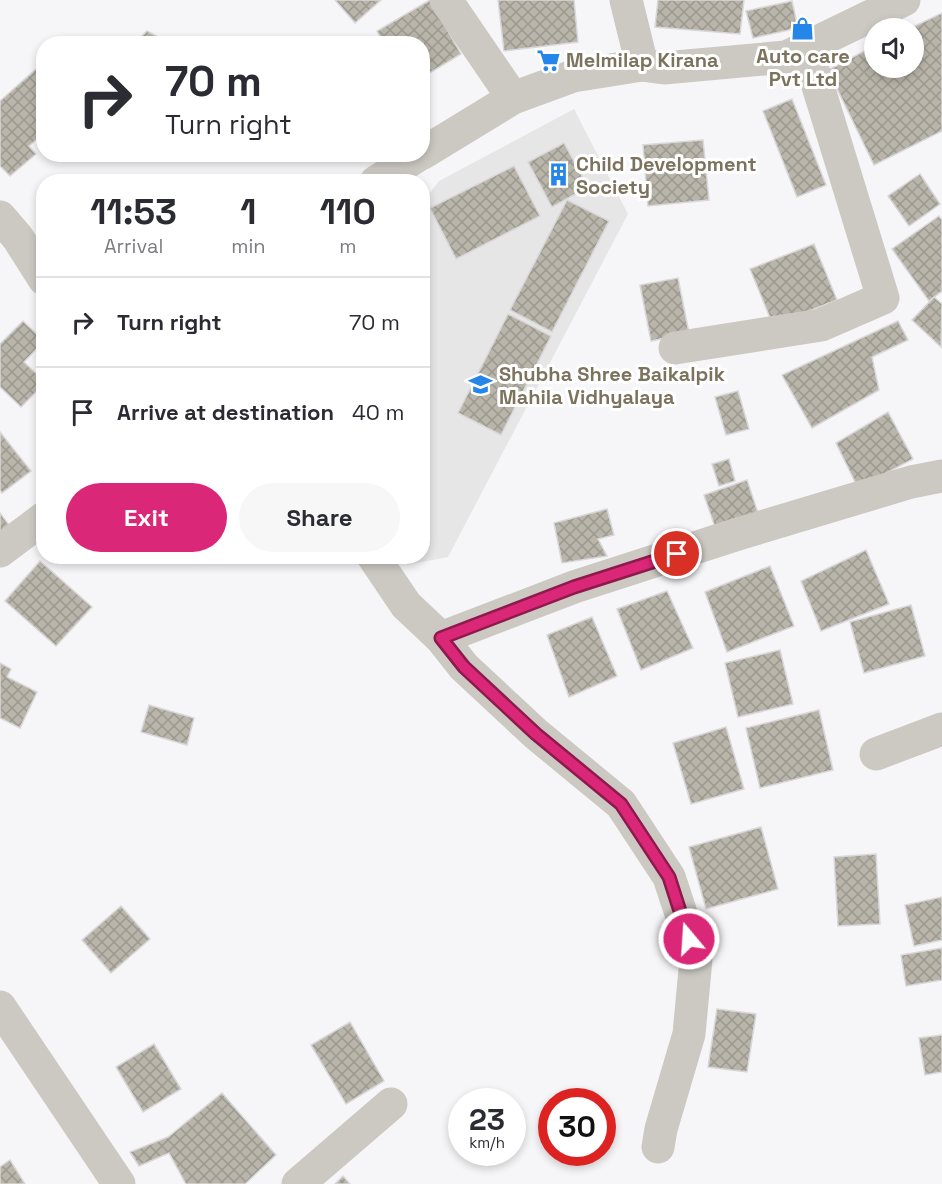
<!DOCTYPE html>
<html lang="en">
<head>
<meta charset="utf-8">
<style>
  body { margin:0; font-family:"Space Grotesk",sans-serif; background:#f7f7f7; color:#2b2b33; height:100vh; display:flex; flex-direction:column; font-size:22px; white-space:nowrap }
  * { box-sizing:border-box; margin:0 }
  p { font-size:20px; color:#7c7c81 }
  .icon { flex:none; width:33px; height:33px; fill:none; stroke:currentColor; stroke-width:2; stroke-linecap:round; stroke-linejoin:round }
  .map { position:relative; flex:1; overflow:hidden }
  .panel { position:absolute; left:36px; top:174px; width:394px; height:390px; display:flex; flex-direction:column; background:#fff; border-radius:24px; box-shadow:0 3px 9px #0003 }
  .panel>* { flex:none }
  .guide { position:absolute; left:36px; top:36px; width:394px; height:126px; border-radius:24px; box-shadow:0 3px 9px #0003; background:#fff; color:#2b2b33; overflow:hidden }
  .buttons { position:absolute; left:864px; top:18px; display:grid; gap:12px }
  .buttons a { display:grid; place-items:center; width:60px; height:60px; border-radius:50%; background:#fff; box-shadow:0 3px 9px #0003; font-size:30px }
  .speed { position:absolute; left:448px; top:1088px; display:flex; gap:12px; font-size:30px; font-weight:700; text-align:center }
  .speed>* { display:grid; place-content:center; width:78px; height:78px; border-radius:50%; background:#fff; box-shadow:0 3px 9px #0003; line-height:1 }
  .speed small { font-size:15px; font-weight:400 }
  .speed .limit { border:9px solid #d22; background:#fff; color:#111 }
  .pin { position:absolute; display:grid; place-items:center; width:51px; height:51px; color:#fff; margin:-26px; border:3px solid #fff; border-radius:50%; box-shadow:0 2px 6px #0007 }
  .me { position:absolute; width:66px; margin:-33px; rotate:342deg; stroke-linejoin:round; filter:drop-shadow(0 0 4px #0008) }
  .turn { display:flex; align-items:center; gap:21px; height:126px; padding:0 30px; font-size:27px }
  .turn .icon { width:78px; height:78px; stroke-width:2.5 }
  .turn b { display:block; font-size:42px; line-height:51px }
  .eta { display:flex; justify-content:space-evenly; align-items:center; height:102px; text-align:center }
  .eta b { font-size:36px; font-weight:600; line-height:42px }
  .primary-button { display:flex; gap:12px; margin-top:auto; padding:12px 30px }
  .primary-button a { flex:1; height:69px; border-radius:36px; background:#db2777; color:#fff; font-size:24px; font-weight:600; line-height:69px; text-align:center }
  .primary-button a+a { background:#f7f7f7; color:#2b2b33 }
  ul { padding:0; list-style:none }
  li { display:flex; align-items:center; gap:18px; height:90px; padding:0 30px; border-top:2px solid #e1e1e2 }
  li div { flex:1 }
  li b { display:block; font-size:22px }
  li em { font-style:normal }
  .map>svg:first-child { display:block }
</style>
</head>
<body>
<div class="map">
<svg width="942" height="1184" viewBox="0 0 942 1184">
  <defs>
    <pattern id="building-cross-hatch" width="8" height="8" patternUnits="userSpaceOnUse" patternTransform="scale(1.5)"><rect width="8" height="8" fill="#b9b5aa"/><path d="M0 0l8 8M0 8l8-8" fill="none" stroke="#9b988e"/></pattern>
  </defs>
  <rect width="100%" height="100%" fill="#f6f6f8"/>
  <path fill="#e7e6e6" d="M574,109L628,214L448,557L407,565L399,557L423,556V202L439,181Z"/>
  <g fill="url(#building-cross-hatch)" stroke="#d8d8da" stroke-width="1.5">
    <path d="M335,0H381L355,23Z"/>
    <path d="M430,0L461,54L423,77V44H384L377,31Z"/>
    <path d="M498,0H574L578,42L504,51Z"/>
    <path d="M658,0H744L740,34L655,27Z"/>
    <path d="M792,1L798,28L753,38L746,11Z"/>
    <path d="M942,13V131L874,165L828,70L874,46V68H914V28H911Z"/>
    <path d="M147,31L171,44H134Z"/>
    <path d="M44,62V133L29,146L36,154L10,176L0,166V101Z"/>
    <path d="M792,99L826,185L797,197L763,111Z"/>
    <path d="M703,140L709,200L648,206L643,145Z"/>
    <path d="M564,143L588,187L552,207L528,162Z"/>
    <path d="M514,166L540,216L456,259L430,208Z"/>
    <path d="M920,174L940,204L909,226L888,196Z"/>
    <path d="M567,200L609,221L552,332L510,310Z"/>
    <path d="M939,216L942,220V291L929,301L892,249Z"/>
    <path d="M814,244L837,300L773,325L750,269Z"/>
    <path d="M678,278L689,333L651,341L640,285Z"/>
    <path d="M934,297L942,304L941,347L912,320Z"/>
    <path d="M508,314L551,336L501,435L458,413Z"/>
    <path d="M23,321L44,341L24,362L44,381V384L21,407L0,387V344Z"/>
    <path d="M898,321L908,340L872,357L879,390L812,428L782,375Z"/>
    <path d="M738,391L749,429L726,435L715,397Z"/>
    <path d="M888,412L913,459L858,488L836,443Z"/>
    <path d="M0,432L31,471L2,493L0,490Z"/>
    <path d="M729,459L735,481L719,486L712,464Z"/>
    <path d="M747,480L759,516L716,530L704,495Z"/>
    <path d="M607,509L614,535L598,539L607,556L562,563L554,523Z"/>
    <path d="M0,513L15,533L0,545Z"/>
    <path d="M866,550L889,604L821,631L801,581Z"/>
    <path d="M40,561L92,607L56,646L5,601Z"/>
    <path d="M770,566L794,626L727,652L705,592Z"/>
    <path d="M667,591L693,648L641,670L617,609Z"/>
    <path d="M911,605L925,656L864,673L850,622Z"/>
    <path d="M592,617L617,676L569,697L547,635Z"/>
    <path d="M780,650L793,704L738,717L725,663Z"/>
    <path d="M0,663L11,669L7,677L37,692L20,728L0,718Z"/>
    <path d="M149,705L194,718L187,745L141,732Z"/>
    <path d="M819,710L833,770L760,788L746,728Z"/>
    <path d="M726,727L744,789L691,804L673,743Z"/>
    <path d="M761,827L778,889L706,909L689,847Z"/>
    <path d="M876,854L880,924L838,926L834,857Z"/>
    <path d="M942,897V940L914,946L905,905Z"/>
    <path d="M121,906L150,939L111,973L82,940Z"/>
    <path d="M942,948V980L906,986L901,955Z"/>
    <path d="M717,1009L756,1014L747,1072L708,1067Z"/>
    <path d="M350,1022L384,1081L346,1104L311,1045Z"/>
    <path d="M942,1035V1072L925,1075L919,1038Z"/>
    <path d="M154,1044L181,1089L143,1112L116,1067Z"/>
    <path d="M222,1093L276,1155L245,1184H186L169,1153L139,1166L130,1152L168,1137Z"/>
    <path d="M10,1160L25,1184H0V1167Z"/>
    <path d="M343,1176L350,1184H335Z"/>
  </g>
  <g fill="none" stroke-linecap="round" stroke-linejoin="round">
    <g stroke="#ccc9c3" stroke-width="33">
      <path d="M446,0L513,98"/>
      <path d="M626,0L642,65"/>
      <path d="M0,217L18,238L44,279"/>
      <path d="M675,348L821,325L883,298L806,47"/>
      <path d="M373,556L406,605L441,638L464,667L536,734L621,804L669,877L696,959L689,1034L661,1129L658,1147"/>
      <path d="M441,638L574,587L738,534L911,482L942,476"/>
      <path d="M876,754L942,729"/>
      <path d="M0,1007L119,1184"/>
      <path d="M298,1184L391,1104"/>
    </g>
    <g stroke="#ccc9c3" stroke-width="33">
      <path d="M423,153L513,98L573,76L642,65L664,68L786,57L904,0"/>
      <path d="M376,182L420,154"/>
      <path d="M0,551L44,518"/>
    </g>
  </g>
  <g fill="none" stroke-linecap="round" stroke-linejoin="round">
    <defs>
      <path id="route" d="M677,554L574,587L441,638L464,667L536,734L621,804L669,877L689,939"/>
    </defs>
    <use href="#route" stroke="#8e194d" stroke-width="15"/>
    <use href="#route" stroke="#db2777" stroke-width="10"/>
  </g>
  <defs>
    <symbol id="shop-bare" viewBox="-9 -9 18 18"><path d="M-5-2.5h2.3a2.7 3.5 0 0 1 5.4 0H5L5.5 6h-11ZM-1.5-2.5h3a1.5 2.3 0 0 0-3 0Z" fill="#2585e9" stroke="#fff" stroke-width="2.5" paint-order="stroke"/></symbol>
    <symbol id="supermarket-bare" viewBox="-9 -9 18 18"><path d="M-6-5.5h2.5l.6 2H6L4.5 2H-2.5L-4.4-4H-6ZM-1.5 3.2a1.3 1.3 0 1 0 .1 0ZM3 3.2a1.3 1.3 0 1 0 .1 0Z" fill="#2585e9" stroke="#fff" stroke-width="2.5" paint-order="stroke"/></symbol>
    <symbol id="building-bare" viewBox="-9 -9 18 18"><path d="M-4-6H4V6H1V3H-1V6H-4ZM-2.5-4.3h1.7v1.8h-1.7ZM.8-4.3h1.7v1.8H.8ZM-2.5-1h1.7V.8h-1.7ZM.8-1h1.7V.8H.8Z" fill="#2585e9" stroke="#fff" stroke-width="2.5" paint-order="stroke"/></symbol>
    <symbol id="school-bare" viewBox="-9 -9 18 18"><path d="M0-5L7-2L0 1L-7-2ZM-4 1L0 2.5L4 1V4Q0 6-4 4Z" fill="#2585e9" stroke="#fff" stroke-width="2.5" paint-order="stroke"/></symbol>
  </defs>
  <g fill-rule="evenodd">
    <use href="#shop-bare" x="786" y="12" width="33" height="33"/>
    <use href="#supermarket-bare" x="532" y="44" width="33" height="33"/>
    <use href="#building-bare" x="542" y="158" width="33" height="33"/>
    <use href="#school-bare" x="464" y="368" width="33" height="33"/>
  </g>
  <g text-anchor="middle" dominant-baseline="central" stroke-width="6" stroke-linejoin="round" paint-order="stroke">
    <g font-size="20" font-weight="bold" fill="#7c735e" stroke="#fff" text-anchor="start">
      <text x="803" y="56" text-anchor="middle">Auto care<tspan x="803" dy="23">Pvt Ltd</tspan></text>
      <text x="566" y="60">Melmilap Kirana</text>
      <text x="576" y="164">Child Development<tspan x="576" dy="23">Society</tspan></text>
      <text x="499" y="374">Shubha Shree Baikalpik<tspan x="499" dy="23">Mahila Vidhyalaya</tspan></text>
    </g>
  </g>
</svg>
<div class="buttons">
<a><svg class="icon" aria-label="sound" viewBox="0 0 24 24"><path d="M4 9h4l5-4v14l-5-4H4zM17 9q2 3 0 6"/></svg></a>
</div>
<div class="speed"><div>23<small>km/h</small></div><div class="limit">30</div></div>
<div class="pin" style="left:677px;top:554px;background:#d93025"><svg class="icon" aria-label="arrive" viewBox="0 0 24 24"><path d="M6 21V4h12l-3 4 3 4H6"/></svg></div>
<svg class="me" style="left:689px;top:939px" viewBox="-20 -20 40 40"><circle r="17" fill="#db2777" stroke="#fff" stroke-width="3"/><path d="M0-11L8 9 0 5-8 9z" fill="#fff"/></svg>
<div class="guide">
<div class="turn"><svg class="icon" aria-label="right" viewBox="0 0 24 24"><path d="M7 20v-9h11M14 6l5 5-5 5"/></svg><div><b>70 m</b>Turn right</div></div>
</div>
<section class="panel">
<div class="eta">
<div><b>11:53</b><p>Arrival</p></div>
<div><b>1</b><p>min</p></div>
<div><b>110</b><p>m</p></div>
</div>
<ul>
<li><svg class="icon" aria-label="right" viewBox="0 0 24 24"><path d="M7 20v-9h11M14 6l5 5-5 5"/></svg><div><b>Turn right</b></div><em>70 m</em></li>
<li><svg class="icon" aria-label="arrive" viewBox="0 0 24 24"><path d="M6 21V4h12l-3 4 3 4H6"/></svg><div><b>Arrive at destination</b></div><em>40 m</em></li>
</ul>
<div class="primary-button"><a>Exit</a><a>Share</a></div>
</section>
</div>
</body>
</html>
